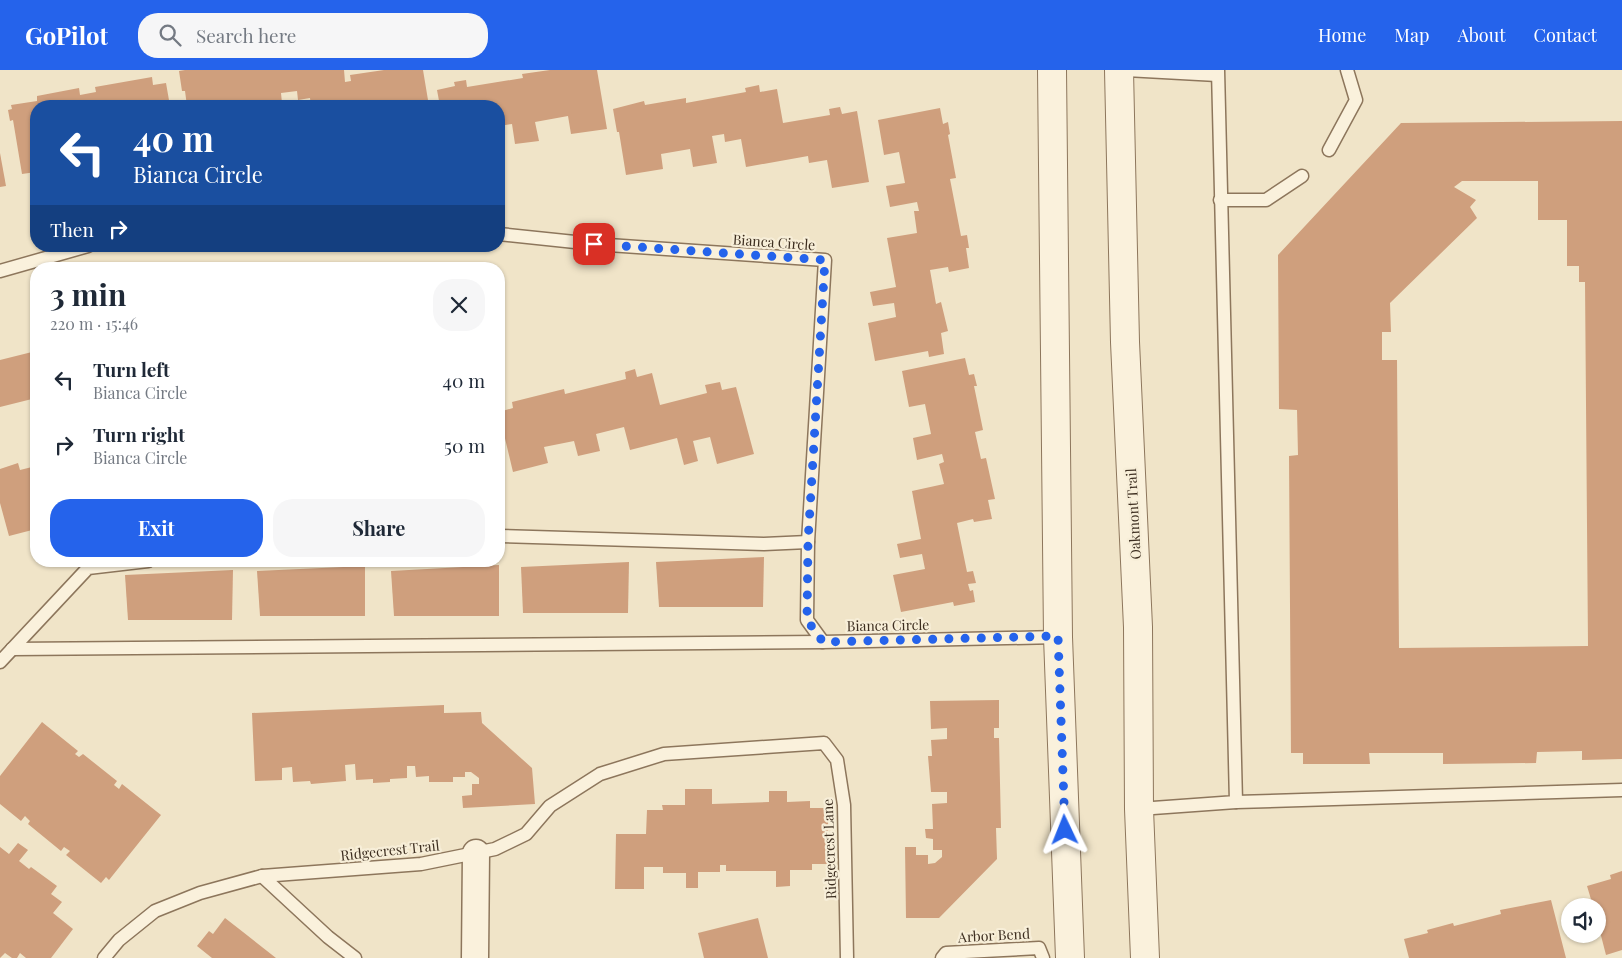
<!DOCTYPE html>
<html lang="en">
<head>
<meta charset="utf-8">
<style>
  body { margin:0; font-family:"Playfair Display",serif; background:#f6f6f7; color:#1f2937; height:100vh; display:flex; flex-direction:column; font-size:19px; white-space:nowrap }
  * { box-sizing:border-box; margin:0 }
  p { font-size:16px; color:#747a83 }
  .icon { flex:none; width:28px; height:28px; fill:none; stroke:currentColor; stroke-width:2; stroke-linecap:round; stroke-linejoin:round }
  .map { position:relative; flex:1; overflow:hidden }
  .side { position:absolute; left:30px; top:192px; width:475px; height:305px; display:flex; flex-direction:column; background:#fff; border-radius:20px; box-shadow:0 1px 4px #0004 }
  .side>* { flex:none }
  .hud { position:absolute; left:30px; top:30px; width:475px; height:152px; border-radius:20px; box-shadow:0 1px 4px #0004; background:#1a4fa0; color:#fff; overflow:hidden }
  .buttons { position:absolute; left:1561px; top:828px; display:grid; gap:10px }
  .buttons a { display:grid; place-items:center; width:45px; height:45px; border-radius:50%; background:#fff; box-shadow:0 1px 4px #0004; font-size:25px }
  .pin { position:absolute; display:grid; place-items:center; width:42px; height:42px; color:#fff; margin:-21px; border-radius:10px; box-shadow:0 2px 8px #0006 }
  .me { position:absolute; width:55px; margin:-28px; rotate:358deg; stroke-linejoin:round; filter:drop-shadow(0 0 4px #0008) }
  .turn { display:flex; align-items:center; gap:18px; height:105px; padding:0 20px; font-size:22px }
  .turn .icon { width:65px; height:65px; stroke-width:2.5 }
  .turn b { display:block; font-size:35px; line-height:42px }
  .then { display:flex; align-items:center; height:48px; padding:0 20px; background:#0003; gap:10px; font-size:19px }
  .round { display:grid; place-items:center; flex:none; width:52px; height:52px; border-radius:20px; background:#f6f6f7 }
  .head { display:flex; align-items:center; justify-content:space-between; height:85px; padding:0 20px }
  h1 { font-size:30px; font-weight:700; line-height:38px }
  .primary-button { display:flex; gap:10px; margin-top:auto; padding:10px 20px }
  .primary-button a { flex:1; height:58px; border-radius:20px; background:#2563eb; color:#fff; font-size:20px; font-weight:700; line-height:58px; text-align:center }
  .primary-button a+a { background:#f6f6f7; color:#1f2937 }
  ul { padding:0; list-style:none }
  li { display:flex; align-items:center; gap:15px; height:65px; padding:0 20px }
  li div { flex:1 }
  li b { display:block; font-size:19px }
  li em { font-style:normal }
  header { display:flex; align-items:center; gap:30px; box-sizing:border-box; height:70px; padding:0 25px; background:#2563eb; color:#fff }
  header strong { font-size:24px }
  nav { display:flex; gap:28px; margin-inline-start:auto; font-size:18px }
  .search { width:350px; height:45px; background:#f6f6f7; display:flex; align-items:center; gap:12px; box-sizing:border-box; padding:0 18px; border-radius:20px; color:#747a83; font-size:19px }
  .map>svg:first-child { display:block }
</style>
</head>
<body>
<header>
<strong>GoPilot</strong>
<div class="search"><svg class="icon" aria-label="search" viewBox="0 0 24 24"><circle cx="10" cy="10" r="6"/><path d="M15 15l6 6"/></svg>Search here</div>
<nav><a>Home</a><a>Map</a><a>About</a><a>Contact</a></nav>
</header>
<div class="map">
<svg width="1622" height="888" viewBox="0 0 1622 888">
  <rect width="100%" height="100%" fill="#f0e4c8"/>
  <g fill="#cf9f7d" fill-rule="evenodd">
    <path d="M185,0H344L345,12L351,11L350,5L384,0H423L429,36H311L310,28L298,30L297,21L281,23L282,33L279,34V36H187L185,21H182L179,1Z"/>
    <path d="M550,0H597L607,59L571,64L568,46L535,52L539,71L515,74L512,54L499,56V36H440L437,20L455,16L454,12L466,10L467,17L523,8L522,4Z"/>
    <path d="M152,7L153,15L166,13L170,36H36V102L22,104L13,50L10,51L8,40L12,39L11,35L37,31V26L79,18L80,25L96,22L95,17Z"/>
    <path d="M759,15L760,22L777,19L783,53L830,45L829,39L840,37L842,44L857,41L869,112L832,118L827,90L809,93L808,86L746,97L741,69L725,72L724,64L712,66L717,93L693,97L690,79L661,84L663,99L626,105L619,62H617L613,39L644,31L645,35L686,28V33L746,22L745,18Z"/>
    <path d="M940,38L943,54L948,52L950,64L948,65L956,108L950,109L961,166L967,165L969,178H966L969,198L949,202L948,197L930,200L936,234L941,232L948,261L941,263L944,284L929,287L928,281L875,291L868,253L896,247L894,233L873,236L870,222L896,217L887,168L917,163L914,141H919L917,132L890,137L886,116L905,113L899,82L884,85L878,50Z"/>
    <path d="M1622,51V689L1582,690V681L1537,682L1536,693L1443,694V683H1369L1370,694H1303V683H1291L1289,386L1298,385L1297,340L1279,339L1278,185L1401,53ZM1462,111H1538V150H1567V196H1579V212H1585L1588,576L1399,578L1397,290H1382V262H1391L1390,233L1477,148L1470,137L1476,130L1454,117Z"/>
    <path d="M0,83L6,116L0,117Z"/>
    <path d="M36,281V328L0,337V290Z"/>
    <path d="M965,288L969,305L974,304L977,316H974L983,360L975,362L981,389L986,388L995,429L988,430L992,449L974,452L973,449L957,453L967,502L973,501L976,513L968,514L970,521L973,520L975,532L954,536L953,532L901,542L893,505L925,499L922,484L900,488L897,474L921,469L912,421L944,414L939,394L944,392L942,384L917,390L913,368L931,364L925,334L909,337L902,301Z"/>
    <path d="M635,299L637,307L652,303L660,335L707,323L705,315L720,312L722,320L736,317L754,384L717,394L710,367L693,371L698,391L684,395L677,368L630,380L624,357L596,364L600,381L578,386L574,371L544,377L548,393L513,402L503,360L500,361L499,358L500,348L499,342L513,338L512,332L564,319L565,324L626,309L625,302Z"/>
    <path d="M18,393L20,400L36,396V459L9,466L0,433V399Z"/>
    <path d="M764,487L763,537H659L656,492Z"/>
    <path d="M629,492L628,543H523L521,497Z"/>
    <path d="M499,495V546H394L391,501Z"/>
    <path d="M365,496V546H260L257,501Z"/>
    <path d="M233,500L232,550H128L125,505Z"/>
    <path d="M999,630V658H994V668H999L1001,758H996L997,789L939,848H906L905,777H916V785H928V794L935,793L942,787V780H933V769L926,768L925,759H933L932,734L947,733V722H931L928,686H932L931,670L947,669V658L931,659L930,631Z"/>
    <path d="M444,635V643L481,642L482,653L532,698L535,734L463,738L462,726L472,725V714H479V708L471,702H465V707H453V712H429V706L416,707L415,696H407V708L390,709V712L373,713V709L356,710L355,694L345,695L346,711L311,714L310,711L293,712L292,697L282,698V710L255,711L252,643Z"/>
    <path d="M42,652L78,681L75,684L79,687L83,684L117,711L114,715L119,719L122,714L161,745L109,810L106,807L101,813L66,785L70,781L64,777L61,781L28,754L30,751L25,746L21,751L0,734V706Z"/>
    <path d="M685,719H712V734L769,732V721H787V732L810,731V738H828V794H812V800H790V816L776,817V801H726V795H720V802H698V818H686V803H663V797H644V819H615L616,764H646L647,740H663L662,735H685Z"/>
    <path d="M18,773L28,780L19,791L29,799L31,797L57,816L51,824L62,832L53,843L73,859L51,888H26L20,883L17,888H12L5,883L0,888V777L9,784Z"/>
    <path d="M1622,801V880L1606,885L1598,854V836H1593L1587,816L1611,809L1610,805Z"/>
    <path d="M1551,830L1566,888H1409L1404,869L1428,863L1427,860L1453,853L1454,856L1501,844L1500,840Z"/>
    <path d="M225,848L243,862L276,888H212L197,876L209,861L213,864Z"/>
    <path d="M758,848L768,888H704L698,863Z"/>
  </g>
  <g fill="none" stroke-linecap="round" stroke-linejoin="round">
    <defs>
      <g id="service">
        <path d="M1126,0L1217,5"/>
        <path d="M1329,80L1356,30L1347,0"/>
        <path d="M1220,130H1266L1302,106"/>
        <path d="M499,164L594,174L825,190L808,472L807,550L823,572"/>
        <path d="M0,201L88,176"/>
        <path d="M499,466L764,474L808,472"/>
        <path d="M12,579L823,572L1058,567"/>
        <path d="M0,592L88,498L148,491"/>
        <path d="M1236,732L1622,720"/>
        <path d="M1139,739L1236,732L1218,0"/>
        <path d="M262,806L328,867L355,888"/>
        <path d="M104,888L119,870L155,841L200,823L262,806L421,794L495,779L526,764L550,736L600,704L664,684L824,673L837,690L844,735L847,888"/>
        <path d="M942,888L946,883L1039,878L1043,888"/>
      </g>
      <path id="minor" d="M475,888L476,783"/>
      <g id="tertiary">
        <path d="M1052,0L1058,567L1070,888"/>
        <path d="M1119,0L1125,272L1138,557L1139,739L1145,888"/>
      </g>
    </defs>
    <use href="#service" stroke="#8d765c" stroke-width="15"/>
    <use href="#minor" stroke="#8d765c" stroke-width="29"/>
    <use href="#tertiary" stroke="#8d765c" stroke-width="30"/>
    <use href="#service" stroke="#faf1dc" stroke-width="12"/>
    <use href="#minor" stroke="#faf1dc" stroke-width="26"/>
    <use href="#tertiary" stroke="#faf1dc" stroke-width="28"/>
  </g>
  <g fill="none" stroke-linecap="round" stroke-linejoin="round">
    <path stroke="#2563eb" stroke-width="9" stroke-dasharray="0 16.2" d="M594,174L825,190L808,472L807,550L823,572L1058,566L1065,760"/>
  </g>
  <g text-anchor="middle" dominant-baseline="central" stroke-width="4.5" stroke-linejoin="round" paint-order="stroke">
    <g font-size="14" fill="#3d2e20" stroke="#f7eed8">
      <text transform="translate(774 172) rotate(4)">Bianca Circle</text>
      <text transform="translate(1133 444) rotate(-93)">Oakmont Trail</text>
      <text transform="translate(888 555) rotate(-1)">Bianca Circle</text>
      <text transform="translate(829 779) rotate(-92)">Ridgecrest Lane</text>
      <text transform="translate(390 780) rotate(-6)">Ridgecrest Trail</text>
      <text transform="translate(994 865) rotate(-3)">Arbor Bend</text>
    </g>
  </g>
</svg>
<div class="buttons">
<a><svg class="icon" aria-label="sound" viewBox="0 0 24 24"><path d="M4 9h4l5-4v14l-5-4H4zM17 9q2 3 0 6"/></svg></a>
</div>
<div class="pin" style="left:594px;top:174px;background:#d93025"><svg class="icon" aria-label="arrive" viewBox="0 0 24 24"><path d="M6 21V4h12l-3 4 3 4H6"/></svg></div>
<svg class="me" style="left:1065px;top:760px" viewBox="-20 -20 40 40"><path d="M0-17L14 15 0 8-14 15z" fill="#2563eb" stroke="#fff" stroke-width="4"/></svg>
<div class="hud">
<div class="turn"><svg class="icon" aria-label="left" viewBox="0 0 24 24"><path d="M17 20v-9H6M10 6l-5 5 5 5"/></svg><div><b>40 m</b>Bianca Circle</div></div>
<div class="then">Then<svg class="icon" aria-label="right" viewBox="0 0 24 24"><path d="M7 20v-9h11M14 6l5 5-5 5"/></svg></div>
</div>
<section class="side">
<div class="head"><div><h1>3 min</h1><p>220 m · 15:46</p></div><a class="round"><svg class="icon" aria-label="close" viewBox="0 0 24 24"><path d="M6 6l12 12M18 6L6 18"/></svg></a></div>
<ul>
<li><svg class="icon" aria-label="left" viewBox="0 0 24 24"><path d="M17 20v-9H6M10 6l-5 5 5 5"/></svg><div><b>Turn left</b><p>Bianca Circle</p></div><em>40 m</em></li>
<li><svg class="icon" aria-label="right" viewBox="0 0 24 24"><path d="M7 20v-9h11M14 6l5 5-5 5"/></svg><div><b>Turn right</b><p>Bianca Circle</p></div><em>50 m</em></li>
</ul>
<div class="primary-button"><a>Exit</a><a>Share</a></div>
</section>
</div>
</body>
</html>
